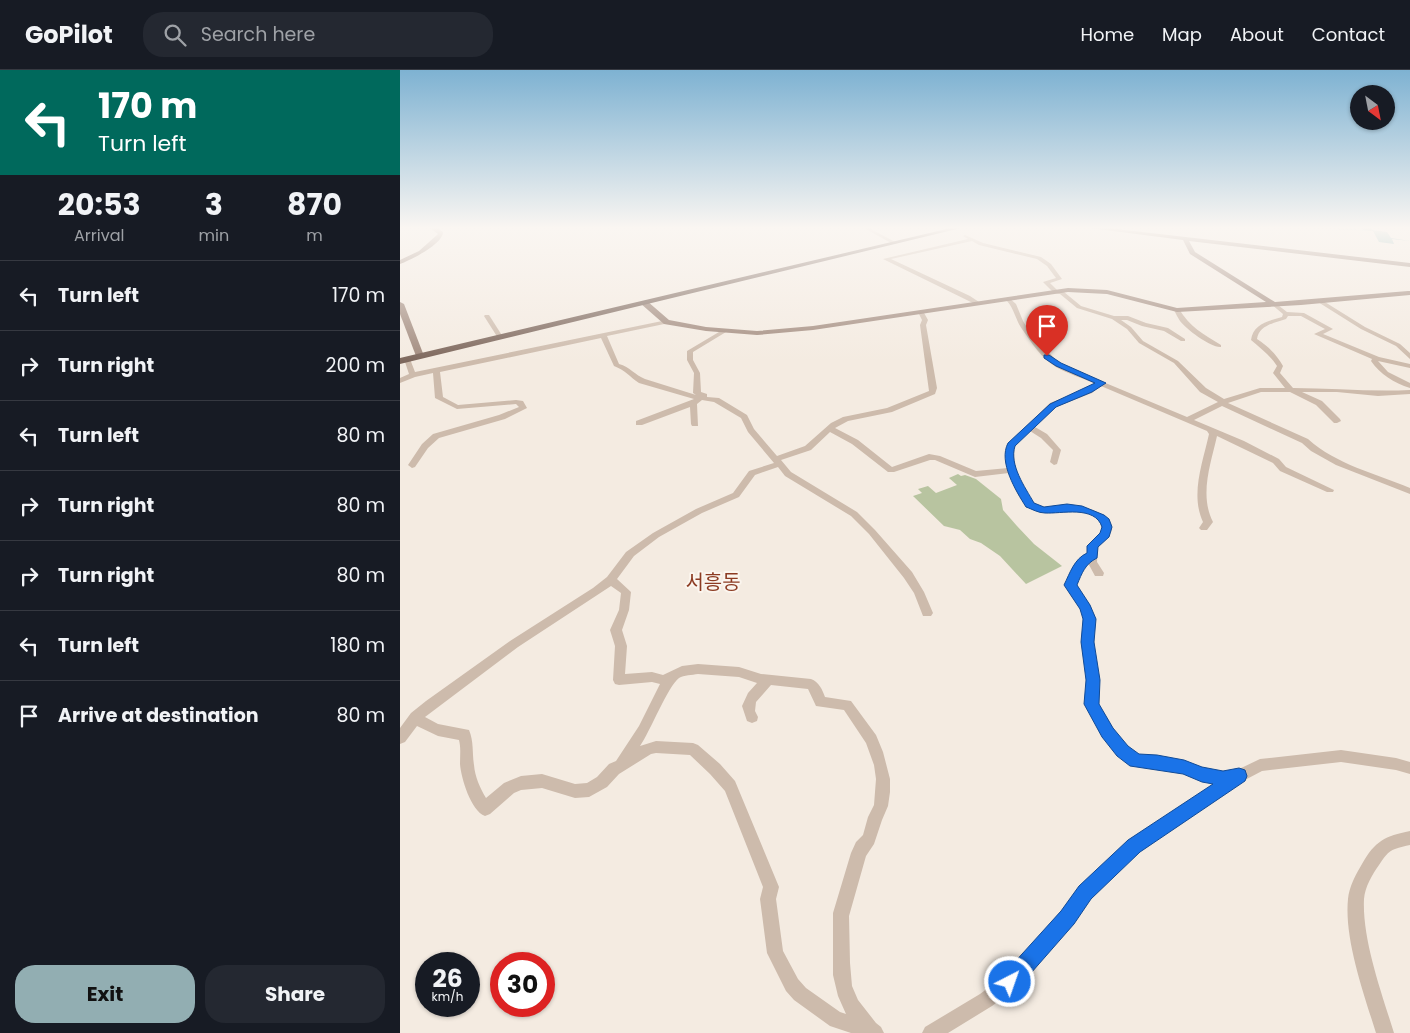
<!DOCTYPE html>
<html lang="en">
<head>
<meta charset="utf-8">
<style>
  body { margin:0; font-family:Poppins,"Noto Sans KR",sans-serif; background:#242831; color:#f1f3f6; height:100vh; display:flex; flex-direction:column; font-size:19px; white-space:nowrap }
  * { box-sizing:border-box; margin:0 }
  p { font-size:16px; color:#9ea1a6 }
  .icon { flex:none; width:28px; height:28px; fill:none; stroke:currentColor; stroke-width:2; stroke-linecap:round; stroke-linejoin:round }
  .map { position:relative; flex:1; overflow:hidden }
  .drawer { display:flex; flex-direction:column; background:#171b24; width:400px }
  .drawer>* { flex:none }
  .hud { background:#00695c; color:#fff; overflow:hidden }
  .needle { width:32px; rotate:148deg }
  .controls { position:absolute; left:950px; top:15px; display:grid; gap:10px }
  .controls a { display:grid; place-items:center; width:45px; height:45px; border-radius:50%; background:#171b24; box-shadow:0 1px 4px #0004; font-size:25px }
  .speed { position:absolute; left:15px; top:882px; display:flex; gap:10px; font-size:25px; font-weight:700; text-align:center }
  .speed>* { display:grid; place-content:center; width:65px; height:65px; border-radius:50%; background:#171b24; box-shadow:0 1px 4px #0004; line-height:1 }
  .speed small { font-size:12px; font-weight:400 }
  .speed .limit { border:8px solid #d22; background:#fff; color:#111 }
  .pin { position:absolute; display:grid; place-items:center; width:42px; height:42px; color:#fff; margin:-51px -21px; border-radius:50% 50% 50% 0; rotate:-45deg; box-shadow:0 0 5px #0007 }
  .pin .icon { rotate:45deg }
  .me { position:absolute; width:55px; margin:-28px; rotate:41deg; stroke-linejoin:round; filter:drop-shadow(0 0 4px #0008) }
  .turn { display:flex; align-items:center; gap:18px; height:105px; padding:0 15px; font-size:22px }
  .turn .icon { width:65px; height:65px; stroke-width:2.5 }
  .turn b { display:block; font-size:35px; line-height:42px }
  .eta { display:flex; justify-content:space-evenly; align-items:center; height:85px; text-align:center }
  .eta b { font-size:30px; font-weight:700; line-height:35px }
  .primary-button { display:flex; gap:10px; margin-top:auto; padding:10px 15px }
  .primary-button a { flex:1; height:58px; border-radius:20px; background:#92aeb2; color:#111; font-size:20px; font-weight:700; line-height:58px; text-align:center }
  .primary-button a+a { background:#242831; color:#f1f3f6 }
  ul { padding:0; list-style:none }
  li { display:flex; align-items:center; gap:15px; height:70px; padding:0 15px; border-top:1px solid #363941 }
  li div { flex:1 }
  li b { display:block; font-size:19px }
  li em { font-style:normal }
  header { display:flex; align-items:center; gap:30px; box-sizing:border-box; height:70px; padding:0 25px; background:#171b24; border-bottom:1px solid #363941 }
  header strong { font-size:24px }
  nav { display:flex; gap:28px; margin-inline-start:auto; font-size:18px }
  .search { width:350px; height:45px; background:#242831; display:flex; align-items:center; gap:12px; box-sizing:border-box; padding:0 18px; border-radius:20px; color:#9ea1a6; font-size:19px }
  main { display:flex; flex:1; min-height:0 }
  .map>svg:first-child { display:block }
</style>
</head>
<body>
<header>
<strong>GoPilot</strong>
<div class="search"><svg class="icon" aria-label="search" viewBox="0 0 24 24"><circle cx="10" cy="10" r="6"/><path d="M15 15l6 6"/></svg>Search here</div>
<nav><a>Home</a><a>Map</a><a>About</a><a>Contact</a></nav>
</header>
<main>
<section class="drawer">
<div class="hud">
<div class="turn"><svg class="icon" aria-label="left" viewBox="0 0 24 24"><path d="M17 20v-9H6M10 6l-5 5 5 5"/></svg><div><b>170 m</b>Turn left</div></div>
</div>
<div class="eta">
<div><b>20:53</b><p>Arrival</p></div>
<div><b>3</b><p>min</p></div>
<div><b>870</b><p>m</p></div>
</div>
<ul>
<li><svg class="icon" aria-label="left" viewBox="0 0 24 24"><path d="M17 20v-9H6M10 6l-5 5 5 5"/></svg><div><b>Turn left</b></div><em>170 m</em></li>
<li><svg class="icon" aria-label="right" viewBox="0 0 24 24"><path d="M7 20v-9h11M14 6l5 5-5 5"/></svg><div><b>Turn right</b></div><em>200 m</em></li>
<li><svg class="icon" aria-label="left" viewBox="0 0 24 24"><path d="M17 20v-9H6M10 6l-5 5 5 5"/></svg><div><b>Turn left</b></div><em>80 m</em></li>
<li><svg class="icon" aria-label="right" viewBox="0 0 24 24"><path d="M7 20v-9h11M14 6l5 5-5 5"/></svg><div><b>Turn right</b></div><em>80 m</em></li>
<li><svg class="icon" aria-label="right" viewBox="0 0 24 24"><path d="M7 20v-9h11M14 6l5 5-5 5"/></svg><div><b>Turn right</b></div><em>80 m</em></li>
<li><svg class="icon" aria-label="left" viewBox="0 0 24 24"><path d="M17 20v-9H6M10 6l-5 5 5 5"/></svg><div><b>Turn left</b></div><em>180 m</em></li>
<li><svg class="icon" aria-label="arrive" viewBox="0 0 24 24"><path d="M6 21V4h12l-3 4 3 4H6"/></svg><div><b>Arrive at destination</b></div><em>80 m</em></li>
</ul>
<div class="primary-button"><a>Exit</a><a>Share</a></div>
</section>
<div class="map">
<svg width="1010" height="963" viewBox="0 0 1010 963">
  <rect width="100%" height="100%" fill="#f4ebe1"/>
  <path fill="#b8c4a0" d="M558,404L561,406L565,405L576,409L601,429L603,440L617,456L634,474L662,496L626,514L600,486L581,473L570,469L560,460L544,456L513,426L522,423L518,419L528,416L536,423L557,415L549,408Z"/>
  <path fill="#7fb0b2" d="M895,157L961,160H963L962,157H970L972,160L987,162L991,168L1010,171L992,169L994,174L979,172L973,161Z"/>
  <g fill="none" stroke-linecap="round" stroke-linejoin="round">
    <g fill="#cdbbac" fill-rule="evenodd">
      <path d="M462,157H467L497,173L493,174Z"/>
      <path d="M565,165L583,173L641,187L651,194L662,209L650,213L658,221L664,222L681,236L714,246H728L746,253L768,258L785,269V271H781L764,261L742,256L727,250H721L731,257L743,271L778,291L806,318L824,329L860,318H885L873,303L877,296C870,285 860,278 851,270C853,254 868,251 882,247L883,244L871,234L874,232L887,242L904,243L933,259L923,264L979,287L1010,294V298L978,291L988,302L1010,313V318C994,313 980,304 971,291L972,289L914,264L925,259L901,246H888L886,249C875,253 859,255 857,269C868,276 877,285 883,296L880,303L893,318C932,318 971,322 1010,320V324L978,326L937,322H902L922,331L940,349L941,351L937,353H934L916,335L890,322H861L828,333L908,369C937,395 975,403 1010,418V424L936,395L911,381L902,373L822,336L794,350L844,371L879,389L886,397L934,420L933,422H927L880,401L873,393L817,366C811,393 799,425 813,452L807,460H801L799,458L803,452C790,424 803,392 809,364L807,361L701,316L692,323L656,337L635,357L647,364L661,380L657,394L654,395L650,392L653,380L641,368L630,361C626,365 617,371 615,377C610,392 626,433 641,437C650,439 660,435 668,435C680,436 714,442 712,459C711,466 703,472 698,477L697,492L704,503L703,506H695L688,493L680,502L676,515L690,535L696,549L693,572L699,610L698,634L713,659L727,677L738,685L757,686L784,691L802,698L823,701L837,700L860,689L941,680L996,688L1010,692V704L996,700L941,692L862,701L843,711L739,781L691,829L673,853L616,918L592,936L548,963H522L525,957L580,924L604,906L661,841L679,817L729,771L817,713L802,710L784,703L731,695L717,685L703,667L686,635L687,610L681,572L684,549L681,539L666,515L672,499L677,491L688,484V476L700,464L702,459C697,429 644,450 628,437C618,429 613,415 609,403L575,407L535,390H530L494,402H488L452,374L430,362L411,380L381,390L391,402L457,442L475,460L512,502L524,522L533,543L531,546H523L514,523L504,508L469,464L451,446L385,406L378,397L355,405L339,427L302,443L259,467L234,486L217,509L231,522L229,540L222,560L227,576L225,604L252,602L263,605L282,596L298,594L339,597L361,604L411,609C419,612 422,619 425,627L451,631L476,665L483,682L490,709V722L488,736L482,750L474,774L466,786L449,846L450,893L452,916L458,930L476,953L481,957L484,963H451L430,956L394,930L386,921L367,883L360,829L363,817L325,721L310,704L290,685L256,683L251,684L219,704L207,717L189,727L175,728L142,718L121,720L114,723L90,744L85,746C71,741 61,708 60,694C60,685 61,678 59,670L38,666L17,656L5,672L0,674V658L11,643L26,631L110,571L193,518L207,507L226,482L253,463L296,439L333,423L349,401L374,393L348,362L341,348L314,332L302,330L297,334L298,356H292L291,354L290,337L242,355H236V351L294,329L239,313C230,307 225,300 214,296L201,268L40,302L43,327L58,335L116,330L123,331L127,338L105,349L39,368L28,378L15,397L12,398L8,395L22,374L33,364L99,345L119,337L116,334L57,339L35,328L33,303L15,307L0,313V308L9,304L4,289L7,287L10,289L15,302L267,250L270,252L269,253L207,266L219,294C230,297 235,305 245,309L296,325L293,323L294,303L287,290V281L324,259L326,260V262L293,282V290L300,303L301,322L307,324V327L319,328L347,345L354,359L377,386L405,376L431,353L443,347L487,338L529,321L520,255L522,250L518,242L521,240L523,241L528,250L526,255L537,318L535,324L492,342L448,351L435,358L458,370L492,397L529,384L540,386L576,401L608,398L606,382L607,375L650,333L686,319L695,314C683,308 668,304 656,297C642,289 631,272 622,259C615,249 614,237 605,229L608,227L616,234L623,251L631,264L660,294L787,347L818,332L800,322L774,293L739,273L727,259L712,249L677,238L660,224L654,223L643,212L656,208L647,196L637,189L579,175L572,171L491,189L570,226L579,232L580,233L577,235L483,189L568,169L563,166ZM211,516L221,523L219,540L210,560L215,576L213,610L215,614L219,615L252,612L260,614L239,656L216,691L209,694L197,707L187,713L175,714L142,704L121,706L104,713L86,728C80,718 75,707 74,695C72,682 74,672 69,660L38,654L25,647L118,577ZM298,604L339,607L357,613L348,623L342,636L347,651L352,653L357,651L358,647L355,641L356,632L371,615L408,619L416,636L444,640L466,673L474,695L476,709L474,735L468,747L463,765L456,772L451,783L433,843V905L438,926L446,944L440,942L406,918L398,909L383,881L376,829L379,817L335,711L320,694L298,675L293,673L256,671L240,676C250,662 268,616 279,608C284,605 292,605 298,604Z"/>
      <path d="M920,229L965,257L1000,274L1010,283V289L996,276L961,259L918,232V230Z"/>
      <path d="M775,239H779C790,257 803,264 821,275V277C811,278 786,259 780,251C778,248 776,244 774,240Z"/>
      <path d="M85,245H89L103,267L102,268H98L84,246Z"/>
      <path d="M1010,761V775C1005,776 1000,777 995,779C988,781 983,789 979,795C972,805 965,817 964,829C962,870 982,924 994,963H976C964,924 944,869 948,829C949,817 956,804 962,794C975,771 985,766 1010,761Z"/>
    </g>
    <g fill="#a18a7d" fill-rule="evenodd">
      <path d="M29,157H36L43,162C43,174 11,190 0,194V190L19,181L37,165L38,164Z"/>
      <path d="M682,157H699L1010,193V197L789,171L795,182L875,232L1008,221H1010V225L901,235L777,242L707,224L668,222L413,260L357,265L306,261L264,254L240,233L247,231L269,250L306,257L357,261L413,256L668,218L707,220L777,238L866,232L790,184L783,170Z"/>
      <path d="M0,232L4,234L24,286L23,288L16,286L0,244Z"/>
    </g>
    <path fill="#7d675c" fill-rule="evenodd" d="M555,157H565L0,294V288Z"/>
  </g>
  <linearGradient id="sky" x2="0" y2="1"><stop stop-color="#7eb2d2"/><stop offset="0.54" stop-color="#faf6f2"/><stop offset="1" stop-color="#faf6f2" stop-opacity="0"/></linearGradient>
  <rect width="1010" height="292" fill="url(#sky)"/>
  <path fill="#1a73e8" stroke="#114b97" d="M644,285H649L661,293L706,313L692,322L656,337L615,376C609,395 625,417 634,433L644,437L667,434L682,436L704,445L709,449L712,457L709,467L698,477L697,488C685,494 682,503 677,515L690,535L696,549L694,572L700,610L699,634L713,658L728,676L739,684L757,685L784,690L802,697L823,701L839,698L845,700L847,706L845,711L740,782L691,829L674,854L617,919L610,922L603,919L600,912L603,905L661,841L679,816L728,770L813,714L802,712L783,704L730,696L717,686L702,667L684,634L686,610L681,572L683,549L680,539L664,515C670,503 674,489 687,483V476L700,463L702,457C695,435 661,444 645,443C638,443 632,439 626,437C616,421 598,392 608,373L650,334L695,313L656,296L644,288Z"/>
  <g text-anchor="middle" dominant-baseline="central" stroke-width="4" stroke-linejoin="round" paint-order="stroke">
    <g font-size="20" fill="#8c3b22" stroke="#fbf5ee">
      <text x="313" y="512">서흥동</text>
    </g>
  </g>
</svg>
<div class="controls">
<a><svg class="needle" viewBox="-14 -14 28 28"><path d="M0-13l5 13h-10z" fill="#e53935"/><path d="M0 13l5-13h-10z" fill="#9ea1a6"/></svg></a>
</div>
<div class="speed"><div>26<small>km/h</small></div><div class="limit">30</div></div>
<div class="pin" style="left:647px;top:286px;background:#d93025"><svg class="icon" aria-label="arrive" viewBox="0 0 24 24"><path d="M6 21V4h12l-3 4 3 4H6"/></svg></div>
<svg class="me" style="left:610px;top:912px" viewBox="-20 -20 40 40"><circle r="17" fill="#1a73e8" stroke="#fff" stroke-width="3"/><path d="M0-11L8 9 0 5-8 9z" fill="#fff"/></svg>
</div>
</main>
</body>
</html>
